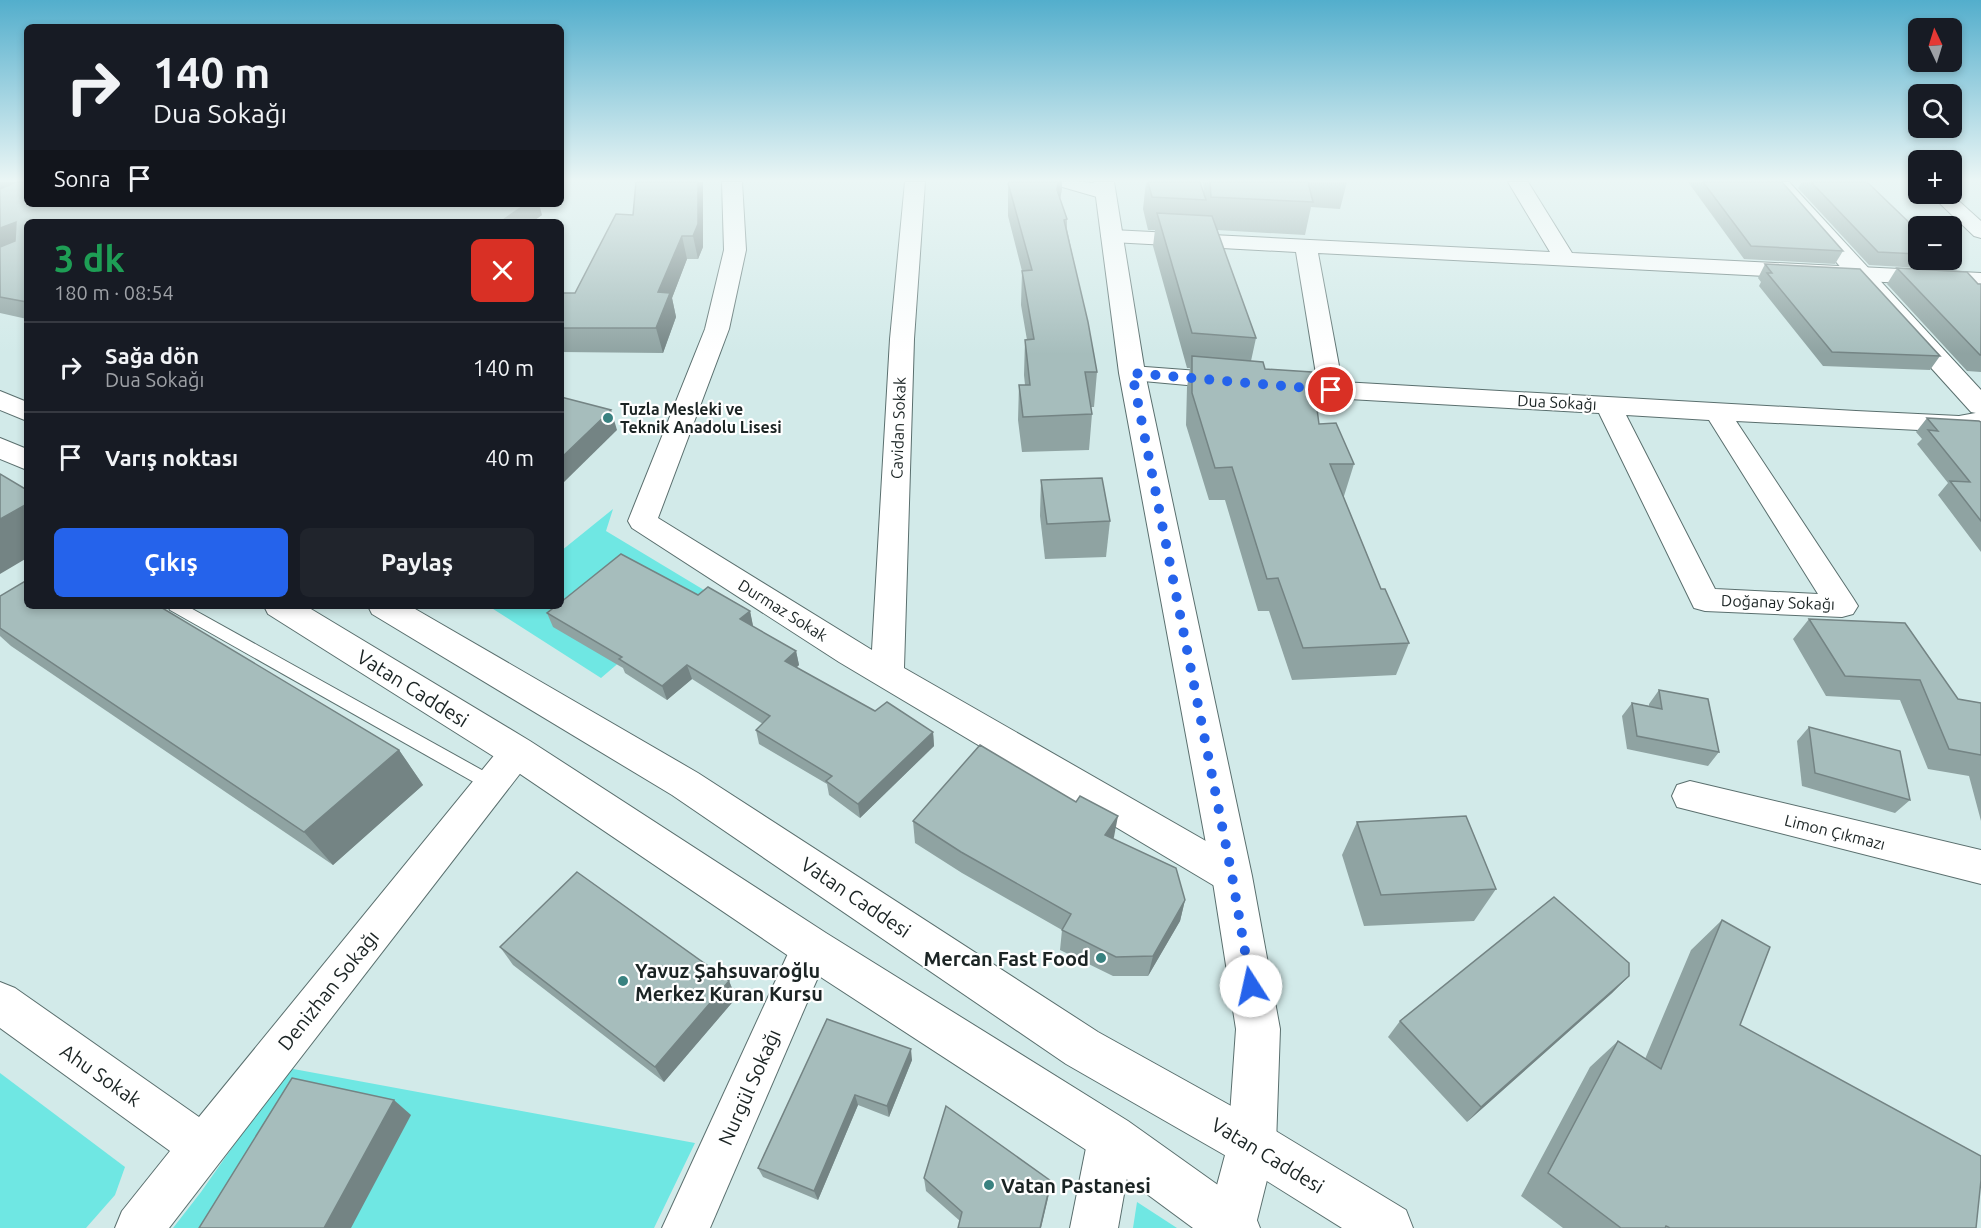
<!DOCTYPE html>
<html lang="tr">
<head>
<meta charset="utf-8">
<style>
  body { margin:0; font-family:Ubuntu,sans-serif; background:#20242c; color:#f1f3f6; height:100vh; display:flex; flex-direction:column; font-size:22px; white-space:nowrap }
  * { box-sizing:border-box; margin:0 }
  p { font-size:20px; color:#9ea1a6 }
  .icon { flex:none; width:33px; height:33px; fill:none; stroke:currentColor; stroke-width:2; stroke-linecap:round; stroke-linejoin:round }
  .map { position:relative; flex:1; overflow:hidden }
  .sheet { position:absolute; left:24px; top:219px; width:540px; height:390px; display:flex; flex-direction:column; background:#171b24; border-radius:9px; box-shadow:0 3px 9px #0003 }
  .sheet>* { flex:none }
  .hud { position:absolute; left:24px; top:24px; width:540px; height:183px; border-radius:9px; box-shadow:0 3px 9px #0003; background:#171b24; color:#f1f3f6; overflow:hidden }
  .needle { width:39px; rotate:356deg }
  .tools { position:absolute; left:1908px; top:18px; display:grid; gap:12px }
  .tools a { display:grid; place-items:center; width:54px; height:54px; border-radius:9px; background:#171b24; box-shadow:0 3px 9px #0003; font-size:30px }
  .pin { position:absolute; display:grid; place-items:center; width:51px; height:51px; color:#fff; margin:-26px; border:3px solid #fff; border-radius:50%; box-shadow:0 2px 6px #0007 }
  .me { position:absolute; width:66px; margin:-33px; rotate:350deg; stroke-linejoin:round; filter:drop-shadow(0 0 4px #0008) }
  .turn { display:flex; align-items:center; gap:21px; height:126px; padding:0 30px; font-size:27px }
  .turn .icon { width:78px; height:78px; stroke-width:2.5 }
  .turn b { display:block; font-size:42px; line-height:51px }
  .then { display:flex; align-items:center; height:57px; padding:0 30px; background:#0003; gap:12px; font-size:22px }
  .round { display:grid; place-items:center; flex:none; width:63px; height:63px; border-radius:9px; background:#20242c }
  .summary { display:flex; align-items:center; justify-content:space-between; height:102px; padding:0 30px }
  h1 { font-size:36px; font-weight:700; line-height:45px; color:#1e9e55 }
  .primary-button { display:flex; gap:12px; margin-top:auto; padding:12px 30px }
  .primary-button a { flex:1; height:69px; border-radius:9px; background:#2563eb; color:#fff; font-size:24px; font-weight:700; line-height:69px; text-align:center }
  .primary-button a+a { background:#20242c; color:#f1f3f6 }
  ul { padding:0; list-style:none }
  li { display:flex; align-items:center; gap:18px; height:90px; padding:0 30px; border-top:2px solid #363941 }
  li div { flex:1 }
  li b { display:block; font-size:22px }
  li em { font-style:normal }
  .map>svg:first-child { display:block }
</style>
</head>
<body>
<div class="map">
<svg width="1981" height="1228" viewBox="0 0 1981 1228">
  <rect width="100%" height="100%" fill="#d2eae9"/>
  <g fill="#6fe7e3">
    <path d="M613,509L606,531L704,590L601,678L490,607L561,606V551Z"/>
    <path d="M288,1068L695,1143L654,1228H173L201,1192Z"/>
    <path d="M0,1073L125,1167L115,1195L86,1228H0Z"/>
    <path d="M1137,1202L1177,1228H1133Z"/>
  </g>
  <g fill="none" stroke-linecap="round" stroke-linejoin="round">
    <defs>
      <path id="service" d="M168,606H187L498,779L501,784L498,789L492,791L486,789L170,610Z"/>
      <g id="minor">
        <path d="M722,182H742L746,250L729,329L658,518L872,650L890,339L905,182H925L914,339L904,668L1246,864L1251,876L1246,888L1232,893L1218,888L839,662L632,528L628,521L705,329L724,250Z"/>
        <path d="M1056,182C1071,181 1105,180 1114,193L1111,197L1104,199L1059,186Z"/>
        <path d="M1508,182H1528L1572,253L1981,273V287L1318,253L1342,382L1856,411L1959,416L1981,412V428L1959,432L1736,421L1853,598L1858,606L1853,614L1842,617L1705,611L1694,608L1599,413L1331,398L1132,380L1123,378L1120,373L1123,368L1132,366L1317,380L1296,252L1112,242L1104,241L1101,236L1104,231L1112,230L1550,252ZM1626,415L1709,420L1818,594L1715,589Z"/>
        <path d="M1930,194H1951L1981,221V238L1974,236Z"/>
        <path d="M517,738L529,742L535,752L529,762L169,1228H115L122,1211L170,1151L0,1028V982L15,988L199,1117L505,742Z"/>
        <path d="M1690,781L1981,850V884L1677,807L1672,796L1677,785Z"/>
        <path d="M811,928L825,934L831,947L710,1228H662L797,934Z"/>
        <path d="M1111,1115L1127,1122L1134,1138L1118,1228H1070L1088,1138L1095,1122Z"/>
      </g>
      <g id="tertiary">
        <path d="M1094,182H1114L1145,373L1252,876L1280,1029L1276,1144L1255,1228H1207L1206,1226L1228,1144L1236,1029L1212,876L1119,373Z"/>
        <path d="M1768,182H1789L1981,390V414L1971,412L1849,277Z"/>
      </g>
      <g id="primary">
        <path d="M0,391L27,402V421L0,410Z"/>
        <path d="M0,438L27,449V470L0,459Z"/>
        <path d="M264,606H306L530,741L826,933L1128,1121L1253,1210L1260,1228H1193L1094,1155L796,961L504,763L268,614Z"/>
        <path d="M368,606H410L698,773L1098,1032L1269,1127L1406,1210L1413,1228H1342L1235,1161L1066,1064L672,795L372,614Z"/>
      </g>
    </defs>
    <use href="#service" stroke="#5a6f6e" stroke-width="2"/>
    <use href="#minor" stroke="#5a6f6e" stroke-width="2"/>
    <use href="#tertiary" stroke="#5a6f6e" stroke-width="2"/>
    <use href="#primary" stroke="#5a6f6e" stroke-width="2"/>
    <use href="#service" fill="#fff" fill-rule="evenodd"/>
    <use href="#minor" fill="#fff" fill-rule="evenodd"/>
    <use href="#tertiary" fill="#fff" fill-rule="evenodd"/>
    <use href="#primary" fill="#fff" fill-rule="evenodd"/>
  </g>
  <g fill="#8fa3a2">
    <path d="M0,182L27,204L542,215L532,222H27V319L0,313Z"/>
    <path d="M703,182V247L698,259H687L672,298L676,317L663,353L561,352V293H575L633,215Z"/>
    <path d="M1146,182H1200L1204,193L1203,182H1347L1340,209L1311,207L1305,235L1217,230L1256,338L1251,361L1265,369L1319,424L1354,464L1344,496H1343L1381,589L1409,643L1396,675L1292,680L1269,611H1258L1225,500H1209L1186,425L1187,387L1190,368H1187L1153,246L1155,230H1148L1143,209Z"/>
    <path d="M1688,182H1782L1843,251L1835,264L1744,259Z"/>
    <path d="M1802,182H1867L1918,231V260H1943L1937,269L1869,265L1798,188Z"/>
    <path d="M1008,183L1062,189L1060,199L1067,219V229L1097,372L1094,407H1091L1092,414L1089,450L1022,452L1018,420L1019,385H1025L1024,375L1025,340H1027L1021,305L1022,271L1008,216Z"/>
    <path d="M1765,264L1940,356L1930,370L1823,366L1759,286L1761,282L1758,278Z"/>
    <path d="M1897,268L1981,284V372L1967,371L1887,284Z"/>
    <path d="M1927,418L1981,422V552L1938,495L1948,483L1917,444L1922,439L1916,432Z"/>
    <path d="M1041,480L1110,521L1106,557L1045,559L1040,516Z"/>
    <path d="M698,595L750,611L753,626H752L796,651L799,665L796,668L875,711L933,732L934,746L860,818L829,795L827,784L759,744L756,730L763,724L692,679L667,700L625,673L623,668L553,627L547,613Z"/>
    <path d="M0,596L399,750L423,785L333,865L11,646L0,636Z"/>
    <path d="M1809,619L1958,699L1981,703V821L1969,776L1928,769L1900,700L1826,696L1793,639Z"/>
    <path d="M1659,690L1719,752L1708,766L1627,749L1622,716L1632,703L1649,706V704Z"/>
    <path d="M1809,727L1910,800L1895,813L1802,786L1797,741Z"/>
    <path d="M913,821L1114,837L1113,839L1185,900L1180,921L1148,976H1113L1060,950L1062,930L962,873L915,843Z"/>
    <path d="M1357,822L1496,889L1474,921L1364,926L1342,855Z"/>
    <path d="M1722,920L1740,1025L1976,1228H1563L1521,1196L1590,1067L1618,1041L1645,1059L1691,950Z"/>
    <path d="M500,947L729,981L736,998L664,1082L513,965Z"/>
    <path d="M1629,976L1612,993L1467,1122L1388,1037L1400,1021Z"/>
    <path d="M827,1019L912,1060L889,1117L858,1105L818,1200L763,1177L758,1168Z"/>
    <path d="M924,1178L1049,1194L960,1221L926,1191Z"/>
  </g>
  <g fill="#748484">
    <path d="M0,182H21L0,202Z"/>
    <path d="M698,182H703V247L698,259L693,236Z"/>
    <path d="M1058,182H1062V189L1055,223L1057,190Z"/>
    <path d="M53,204H92L69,216Z"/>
    <path d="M286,204H317L295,222Z"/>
    <path d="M519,204H539L542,215L532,222H500Z"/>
    <path d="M16,222L27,238L0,252V228Z"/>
    <path d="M682,236L687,259L672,298L676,317L663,353L656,328L658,292Z"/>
    <path d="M611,410L617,430L561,485V458Z"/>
    <path d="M27,504V558L0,574V519Z"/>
    <path d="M750,611L753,626L744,633L740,619Z"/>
    <path d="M796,651L799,665L788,675L785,661Z"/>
    <path d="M687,665L692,679L667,700L662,686Z"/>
    <path d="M933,732L934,746L860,818L858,804Z"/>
    <path d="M399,750L423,785L333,865L304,832Z"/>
    <path d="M1118,816L1114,837L1101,856L1105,835Z"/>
    <path d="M1185,900L1180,921L1148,976L1153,956Z"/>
    <path d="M1629,976L1612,993L1467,1122L1481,1107Z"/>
    <path d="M729,981L736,998L664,1082L655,1067Z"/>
    <path d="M911,1049L912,1060L889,1117L887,1106Z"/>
    <path d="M855,1095L858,1105L818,1200L814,1191Z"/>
    <path d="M394,1100L411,1115L351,1228H324Z"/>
    <path d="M1051,1181L1049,1194L1041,1228H1040Z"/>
  </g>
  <g fill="#a6bdbc" stroke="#748484" stroke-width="1.5">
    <path d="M16,182H27V204H53L62,206L80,204H286L288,206H312L315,204H526L500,222H27V302L0,297V247L15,241L16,222L0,228V189Z"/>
    <path d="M636,182H698V224L693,236H682L658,292L670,293L656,328H561V293H575L616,214L633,215Z"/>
    <path d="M1009,182H1058L1057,190L1067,219L1064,220L1088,322L1097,372H1085L1092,414L1023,417L1019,385H1030L1025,340L1034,339L1022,271L1032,270L1008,183Z"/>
    <path d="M1148,182H1200L1206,200L1152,197Z"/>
    <path d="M1210,182H1308L1313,202L1211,197Z"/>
    <path d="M1703,182H1782L1843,251L1751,246Z"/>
    <path d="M1811,182H1867L1918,231V254L1878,252Z"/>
    <path d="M1157,213L1212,216L1256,338L1192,333Z"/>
    <path d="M1765,264L1860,269L1940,356L1832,352L1767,273H1772Z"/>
    <path d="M1897,268L1967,272L1978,284H1981V355H1980Z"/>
    <path d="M1192,356L1263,362L1265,369L1312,372L1319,424L1336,423L1354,464H1330L1381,589H1385L1409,643L1303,648L1278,578L1267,579L1232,467L1215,468L1192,393Z"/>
    <path d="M561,397L611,410L561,458Z"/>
    <path d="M1927,418L1979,421L1981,422V521L1950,481L1970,482L1928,430L1938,431Z"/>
    <path d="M0,474L27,490V504L0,519Z"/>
    <path d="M1102,478L1110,521L1047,524L1041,480Z"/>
    <path d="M621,554L698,595L708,587L750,611L740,619L796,651L785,661L875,711L887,702L933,732L858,804L826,781L832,776L756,730L770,716L687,665L662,686L619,659L622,657L547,613L556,606H561V602Z"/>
    <path d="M27,580V606H159L399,750L304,832L0,628V596Z"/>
    <path d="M1809,619L1905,623L1958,699L1981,703V755L1949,749L1920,680L1845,676Z"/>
    <path d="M1659,690L1708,699L1719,752L1637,736L1632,703L1662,709Z"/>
    <path d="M1809,727L1900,751L1910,800L1815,773Z"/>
    <path d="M980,745L1076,802L1080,796L1118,816L1105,835L1176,868L1185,900L1153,956L1116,957L1062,930L1071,914L961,852L913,821Z"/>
    <path d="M1466,816L1496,889L1381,895L1357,822Z"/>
    <path d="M577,872L729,981L655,1067L500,947Z"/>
    <path d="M1554,897L1629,963V976L1481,1107L1400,1021Z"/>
    <path d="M1722,920L1770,947L1740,1025L1981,1156V1180L1976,1228H1670L1666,1226L1665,1228H1621L1548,1173L1618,1041L1661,1069Z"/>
    <path d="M827,1019L911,1049L887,1106L855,1095L814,1191L758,1168Z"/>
    <path d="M292,1078L394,1100L324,1228H199Z"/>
    <path d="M946,1106L1051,1181L1040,1228H958L962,1212L924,1178Z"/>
  </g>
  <linearGradient id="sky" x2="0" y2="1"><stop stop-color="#53aecc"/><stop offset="0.51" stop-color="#ebf6f5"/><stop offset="1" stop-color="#ebf6f5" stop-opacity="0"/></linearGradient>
  <rect width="1981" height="354" fill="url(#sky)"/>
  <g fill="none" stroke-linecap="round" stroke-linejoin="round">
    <path stroke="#2563eb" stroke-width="10" stroke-dasharray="0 18" d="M1251,986L1232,876L1132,373L1331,390"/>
  </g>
  <g fill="#398280" stroke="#fff" stroke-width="2">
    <circle cx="608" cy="418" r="6"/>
    <circle cx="1101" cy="958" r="6"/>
    <circle cx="623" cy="981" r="6"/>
    <circle cx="989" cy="1185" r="6"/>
  </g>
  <g text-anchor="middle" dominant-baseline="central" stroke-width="4.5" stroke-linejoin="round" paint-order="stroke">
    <g font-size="16" fill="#1b2424" stroke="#fff">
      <text transform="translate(1557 402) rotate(3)">Dua Sokağı</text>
      <text transform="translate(898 428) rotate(-88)">Cavidan Sokak</text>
      <text transform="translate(1778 602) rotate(2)">Doğanay Sokağı</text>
      <text transform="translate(783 610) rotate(32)">Durmaz Sokak</text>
      <text transform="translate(1835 832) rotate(14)">Limon Çıkmazı</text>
    </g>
    <g font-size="16" font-weight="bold" fill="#1b2424" stroke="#fff" text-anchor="start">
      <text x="620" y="409">Tuzla Mesleki ve<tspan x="620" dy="18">Teknik Anadolu Lisesi</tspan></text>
    </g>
    <g font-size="20" fill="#1b2424" stroke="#fff">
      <text transform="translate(413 688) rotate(32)">Vatan Caddesi</text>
      <text transform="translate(856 897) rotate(34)">Vatan Caddesi</text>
      <text transform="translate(328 990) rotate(-51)">Denizhan Sokağı</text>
      <text transform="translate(101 1075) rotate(35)">Ahu Sokak</text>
      <text transform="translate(749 1087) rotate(-66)">Nurgül Sokağı</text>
      <text transform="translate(1268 1155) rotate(31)">Vatan Caddesi</text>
    </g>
    <g font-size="20" font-weight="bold" fill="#1b2424" stroke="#fff" text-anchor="start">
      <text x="1089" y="958" text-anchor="end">Mercan Fast Food</text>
      <text x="635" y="970">Yavuz Şahsuvaroğlu<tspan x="635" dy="23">Merkez Kuran Kursu</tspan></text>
      <text x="1001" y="1185">Vatan Pastanesi</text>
    </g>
  </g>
</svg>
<div class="tools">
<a><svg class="needle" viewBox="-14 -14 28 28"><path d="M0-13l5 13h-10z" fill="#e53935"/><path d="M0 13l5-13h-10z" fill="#9ea1a6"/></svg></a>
<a><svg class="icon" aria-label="search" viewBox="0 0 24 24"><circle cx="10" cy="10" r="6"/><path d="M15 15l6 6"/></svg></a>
<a>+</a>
<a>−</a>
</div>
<div class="pin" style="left:1331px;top:390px;background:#d93025"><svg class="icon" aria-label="arrive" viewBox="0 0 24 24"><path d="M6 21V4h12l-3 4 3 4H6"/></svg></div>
<svg class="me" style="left:1251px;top:986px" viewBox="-20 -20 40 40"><circle r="19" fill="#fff"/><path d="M0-13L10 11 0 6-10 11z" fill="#2563eb"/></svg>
<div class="hud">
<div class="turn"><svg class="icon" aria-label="right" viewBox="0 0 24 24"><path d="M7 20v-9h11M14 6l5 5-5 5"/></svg><div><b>140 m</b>Dua Sokağı</div></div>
<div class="then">Sonra<svg class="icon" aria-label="arrive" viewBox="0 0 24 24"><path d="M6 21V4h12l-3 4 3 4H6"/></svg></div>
</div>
<section class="sheet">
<div class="summary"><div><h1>3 dk</h1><p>180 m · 08:54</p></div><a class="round" style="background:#d93025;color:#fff"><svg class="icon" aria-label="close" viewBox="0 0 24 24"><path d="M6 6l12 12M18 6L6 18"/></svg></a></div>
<ul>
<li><svg class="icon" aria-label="right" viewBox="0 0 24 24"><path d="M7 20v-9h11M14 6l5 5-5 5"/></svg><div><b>Sağa dön</b><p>Dua Sokağı</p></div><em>140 m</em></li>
<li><svg class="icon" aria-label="arrive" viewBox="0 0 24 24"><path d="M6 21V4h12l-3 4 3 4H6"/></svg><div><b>Varış noktası</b></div><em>40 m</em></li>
</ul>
<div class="primary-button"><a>Çıkış</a><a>Paylaş</a></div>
</section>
</div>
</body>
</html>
